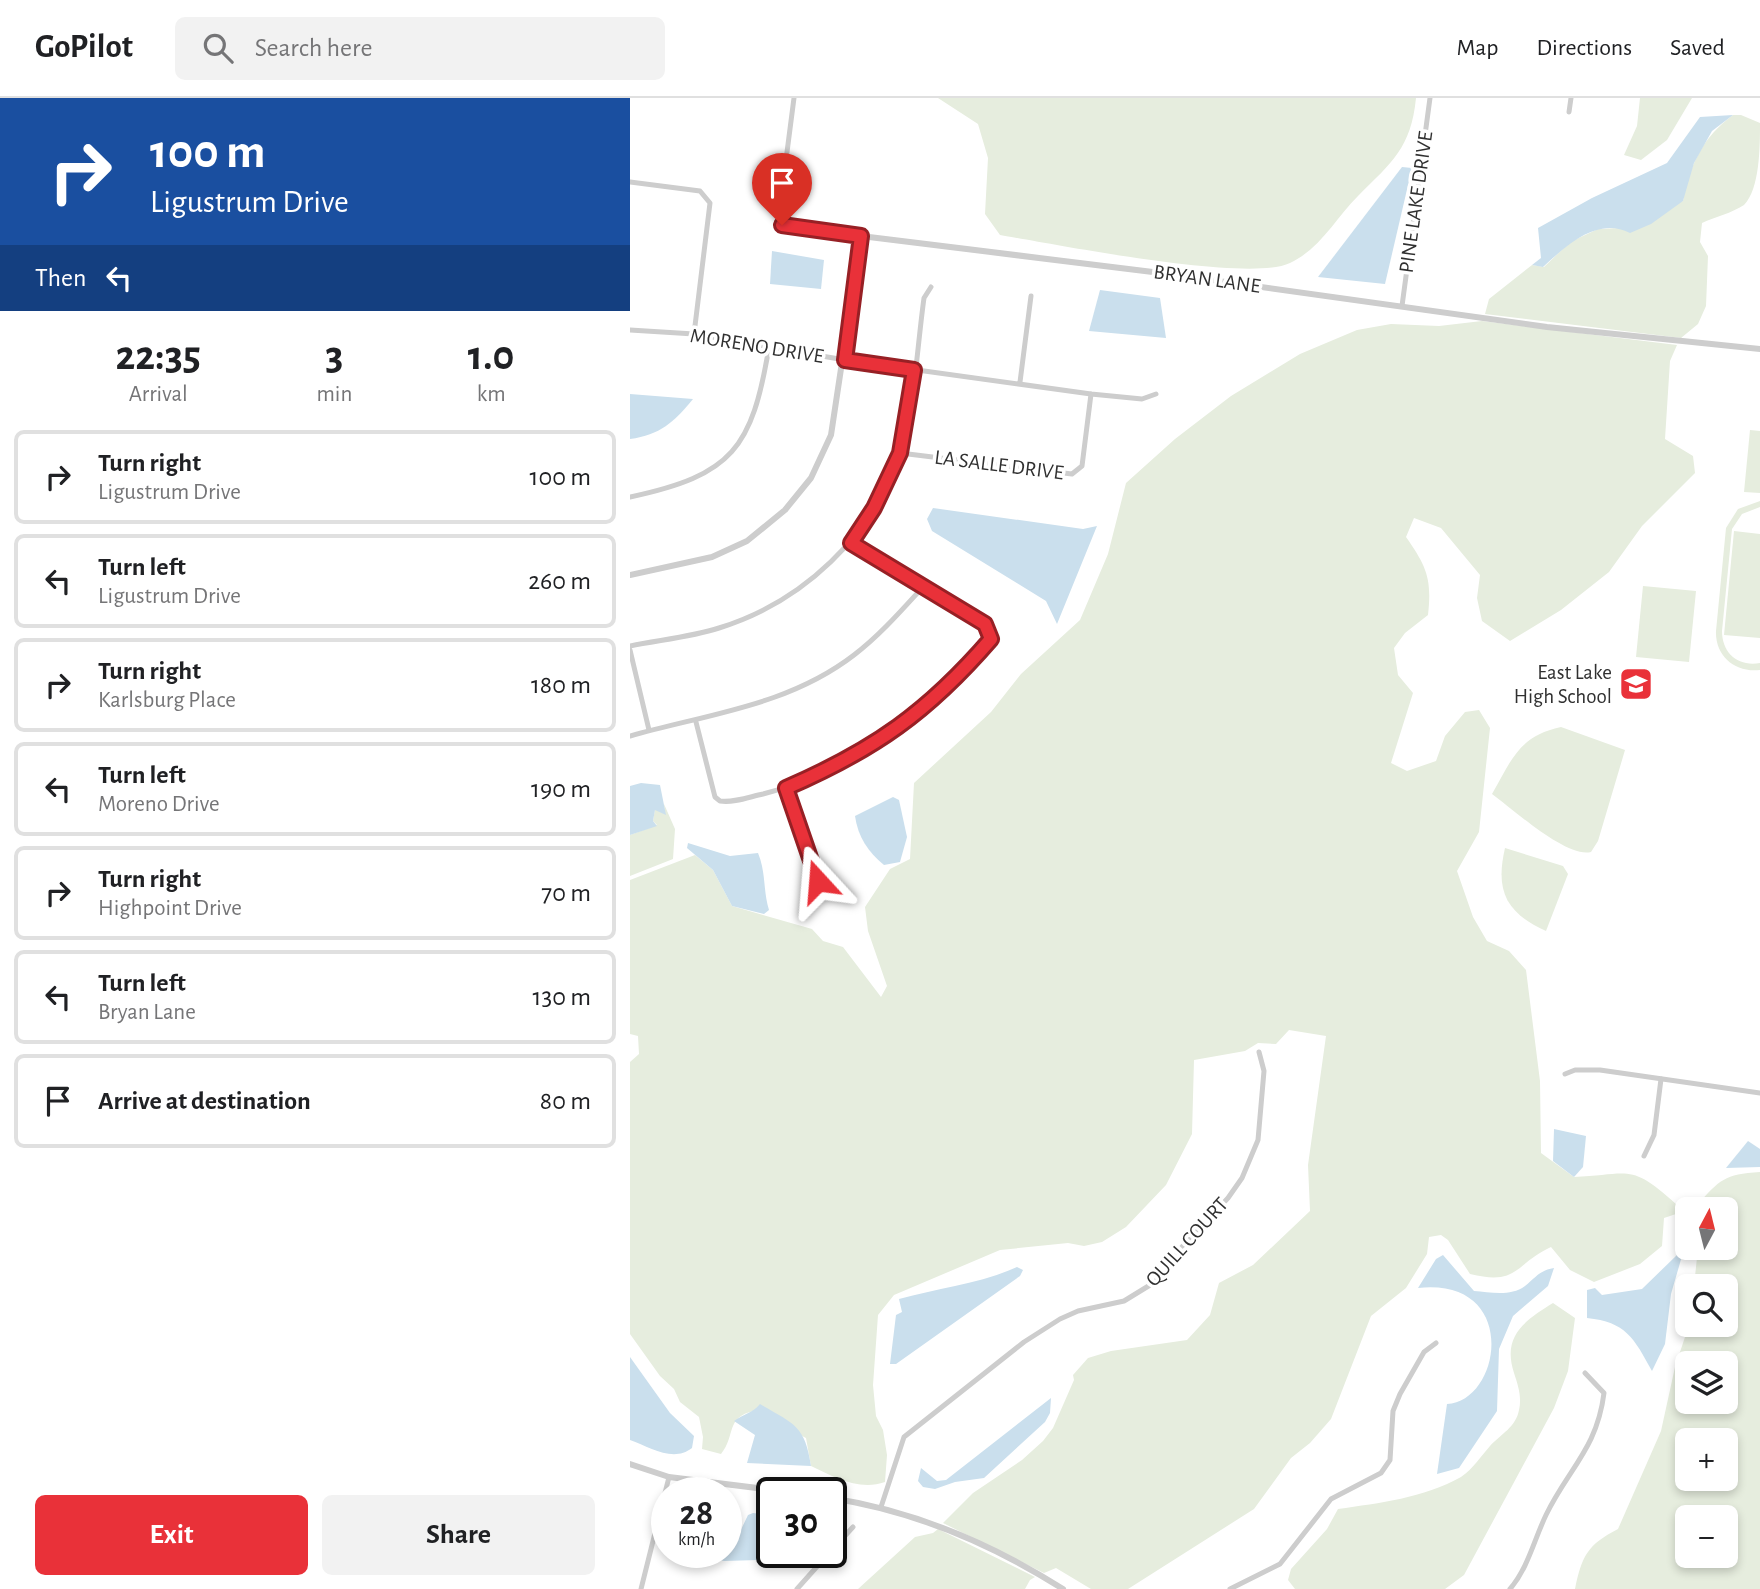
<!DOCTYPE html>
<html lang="en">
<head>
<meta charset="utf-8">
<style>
  body { margin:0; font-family:"Alegreya Sans",sans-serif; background:#f2f2f2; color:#202124; height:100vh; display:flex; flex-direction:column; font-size:26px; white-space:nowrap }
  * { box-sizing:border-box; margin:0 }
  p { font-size:23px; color:#757577 }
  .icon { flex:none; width:38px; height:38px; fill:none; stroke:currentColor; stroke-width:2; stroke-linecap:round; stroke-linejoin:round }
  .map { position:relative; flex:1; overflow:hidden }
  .side { display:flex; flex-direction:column; background:#fff; width:630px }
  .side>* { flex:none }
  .guide { background:#1a4fa0; color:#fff; overflow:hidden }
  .needle { width:46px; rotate:7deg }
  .controls { position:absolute; left:1045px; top:1099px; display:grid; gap:14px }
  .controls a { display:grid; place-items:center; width:63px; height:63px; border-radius:10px; background:#fff; box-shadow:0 4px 10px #0003; font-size:35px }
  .speed { position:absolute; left:21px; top:1379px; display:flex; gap:14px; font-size:35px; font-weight:700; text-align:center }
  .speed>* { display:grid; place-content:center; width:91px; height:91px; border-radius:50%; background:#fff; box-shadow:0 4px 10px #0003; line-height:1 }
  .speed small { font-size:18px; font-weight:400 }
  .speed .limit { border:4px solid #111; border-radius:10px; background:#fff; color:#111 }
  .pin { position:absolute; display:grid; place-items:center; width:60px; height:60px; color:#fff; margin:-72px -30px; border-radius:50% 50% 50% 0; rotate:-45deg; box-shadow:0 0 7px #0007 }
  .pin .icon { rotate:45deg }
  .me { position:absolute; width:77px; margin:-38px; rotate:341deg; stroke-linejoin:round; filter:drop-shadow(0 0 5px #0008) }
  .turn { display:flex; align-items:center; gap:24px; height:147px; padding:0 35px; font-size:32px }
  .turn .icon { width:91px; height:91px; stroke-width:2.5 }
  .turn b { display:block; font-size:49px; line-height:60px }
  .then { display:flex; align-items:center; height:66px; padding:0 35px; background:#0003; gap:14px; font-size:26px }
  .eta { display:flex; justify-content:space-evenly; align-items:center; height:119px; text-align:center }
  .eta b { font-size:42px; font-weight:700; line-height:49px }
  .action { display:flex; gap:14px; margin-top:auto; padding:14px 35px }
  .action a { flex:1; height:80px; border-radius:10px; background:#e93139; color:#fff; font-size:28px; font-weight:700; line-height:80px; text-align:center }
  .action a+a { background:#f2f2f2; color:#202124 }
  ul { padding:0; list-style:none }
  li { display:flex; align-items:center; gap:21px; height:94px; margin:0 14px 10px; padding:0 21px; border:4px solid #e0e0e0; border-radius:10px }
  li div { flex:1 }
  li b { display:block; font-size:26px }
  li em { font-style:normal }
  header { display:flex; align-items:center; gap:42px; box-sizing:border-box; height:98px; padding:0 35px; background:#fff; border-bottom:2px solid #e0e0e0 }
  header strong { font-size:33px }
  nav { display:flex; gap:38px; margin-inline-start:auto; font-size:24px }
  .search { width:490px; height:63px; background:#f2f2f2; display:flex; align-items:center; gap:18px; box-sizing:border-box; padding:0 24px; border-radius:10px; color:#757577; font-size:26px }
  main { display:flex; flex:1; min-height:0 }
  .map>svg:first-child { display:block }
</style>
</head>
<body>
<header>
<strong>GoPilot</strong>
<div class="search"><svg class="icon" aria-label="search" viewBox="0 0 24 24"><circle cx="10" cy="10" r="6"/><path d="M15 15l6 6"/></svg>Search here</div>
<nav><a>Map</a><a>Directions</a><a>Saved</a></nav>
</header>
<main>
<section class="side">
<div class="guide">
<div class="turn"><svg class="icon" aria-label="right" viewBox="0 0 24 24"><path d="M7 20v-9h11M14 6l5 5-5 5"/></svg><div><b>100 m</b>Ligustrum Drive</div></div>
<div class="then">Then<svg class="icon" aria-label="left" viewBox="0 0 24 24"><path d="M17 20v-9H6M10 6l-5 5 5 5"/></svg></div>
</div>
<div class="eta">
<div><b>22:35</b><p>Arrival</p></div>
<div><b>3</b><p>min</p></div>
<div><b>1.0</b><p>km</p></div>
</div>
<ul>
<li><svg class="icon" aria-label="right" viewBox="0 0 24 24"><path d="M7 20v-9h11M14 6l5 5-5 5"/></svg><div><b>Turn right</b><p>Ligustrum Drive</p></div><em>100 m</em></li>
<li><svg class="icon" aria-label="left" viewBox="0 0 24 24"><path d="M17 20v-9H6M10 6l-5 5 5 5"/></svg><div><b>Turn left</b><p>Ligustrum Drive</p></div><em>260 m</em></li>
<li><svg class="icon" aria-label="right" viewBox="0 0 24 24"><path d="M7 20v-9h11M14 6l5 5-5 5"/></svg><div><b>Turn right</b><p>Karlsburg Place</p></div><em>180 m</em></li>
<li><svg class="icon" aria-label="left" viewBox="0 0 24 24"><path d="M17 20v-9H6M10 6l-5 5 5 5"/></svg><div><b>Turn left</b><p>Moreno Drive</p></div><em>190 m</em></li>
<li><svg class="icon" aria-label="right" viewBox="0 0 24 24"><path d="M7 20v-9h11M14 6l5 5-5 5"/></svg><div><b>Turn right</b><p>Highpoint Drive</p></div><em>70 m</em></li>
<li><svg class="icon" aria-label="left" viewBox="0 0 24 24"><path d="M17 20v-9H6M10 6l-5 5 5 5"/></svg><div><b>Turn left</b><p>Bryan Lane</p></div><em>130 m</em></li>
<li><svg class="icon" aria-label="arrive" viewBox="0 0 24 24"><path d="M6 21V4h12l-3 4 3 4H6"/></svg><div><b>Arrive at destination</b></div><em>80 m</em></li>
</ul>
<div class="action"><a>Exit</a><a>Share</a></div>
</section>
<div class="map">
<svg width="1130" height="1491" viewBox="0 0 1130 1491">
  <rect width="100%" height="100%" fill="#fff"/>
  <g fill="#e6edde" fill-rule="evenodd">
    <path d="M308,0H786C781,50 762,64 728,98C706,120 690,151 660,165C619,185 424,146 370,137L355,116L358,60L348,26Z"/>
    <path d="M1010,0H1062L1037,42L1011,62L994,57L1007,28Z"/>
    <path d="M1103,17H1111L1130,25C1130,48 1130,91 1114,107C1102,115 1085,119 1072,125L1070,144L1078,158L1076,208L1068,226L1051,240L855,216L859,201L902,167L914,169L940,144L968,131L989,130L1053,103C1060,66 1073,39 1103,17Z"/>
    <path d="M852,223L1047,247L1040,263L1035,341L1063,358L1065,375L1012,428L979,474L931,512L880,543L852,523L847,500L850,477L811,430L784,420L776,439C797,469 802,481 798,517L775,535L764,550L768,577L783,595L761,665L777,673L806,663L815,638L835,614L849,612L860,630L849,734L827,773L843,819L857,843L879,853L896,872L910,983L911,1055L944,1079C1000,1077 1000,1064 1047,1107L1046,1116L1034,1120L1032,1148L1010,1166L964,1184L940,1172L921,1149C884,1166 889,1188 840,1176L818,1142L811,1137L799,1139L797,1156L776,1190L741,1218L701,1321L680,1345L661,1360L624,1411L498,1491H461L426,1470L414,1475L313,1425L343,1395L392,1362L413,1343L423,1330L444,1282L443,1277L458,1260L481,1253L557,1242L580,1217L589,1185L623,1167L680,1113L678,1067L696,938L659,932L646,946L628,945L615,953L564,962L562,1036L536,1087L496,1129L472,1144L454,1148L438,1145L370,1152L264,1197L248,1217L243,1287L246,1318L253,1332L257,1357L255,1384C229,1393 204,1379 181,1368L176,1340L124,1313C95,1319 106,1338 91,1356L72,1351L73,1339L69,1319L50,1304L44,1291L30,1278L0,1236V964L9,956L8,938L0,936V782L65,757L83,772L102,808L182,831L193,843L213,849L251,899L257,888L238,833L235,809L260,771L280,761L284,685L361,614L391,576L450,522L478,456L496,385L545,341L601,298L670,256L727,232L761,226L809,228Z"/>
    <path d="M1120,332L1130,333V395L1114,394Z"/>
    <path d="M1130,403V409L1112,416L1102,431L1092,533C1092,555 1108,569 1130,565V572C1105,575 1085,558 1086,533L1096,430L1108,411Z"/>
    <path d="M1104,433L1130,436V540L1094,537Z"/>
    <path d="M1013,488L1066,493L1059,564L1006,559Z"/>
    <path d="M931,629L995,652L968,743L961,754C936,760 884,712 862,696C882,661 889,638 931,629Z"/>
    <path d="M34,706L45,731L43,761L0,778V737L27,727L23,723L25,711L35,716Z"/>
    <path d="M875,750L933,768L938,776L916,833C876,815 865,793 875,750Z"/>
    <path d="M1130,1074V1491H945C952,1458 957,1447 988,1431L1031,1333L1045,1269L1059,1227H1096V1188H1064L1068,1150H1096V1111H1067V1107C1090,1082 1094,1076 1130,1074ZM1057,1265H1096V1304H1057ZM1057,1342H1096V1381H1057ZM1057,1419H1096V1458H1057Z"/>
    <path d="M923,1205L945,1220L938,1273L924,1310L834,1477L815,1491H665L658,1482L661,1471L697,1431L708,1411C750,1405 793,1400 831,1379C843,1371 851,1358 860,1348C871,1336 886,1329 889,1312C892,1299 888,1287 884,1275C872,1238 894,1223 923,1205Z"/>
    <path d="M308,1431L405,1479L400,1482L395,1491H228L285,1439L303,1435Z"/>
  </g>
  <g fill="#cadfed">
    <path d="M1103,17L1082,33L1064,65L1053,103L1021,126L1000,135C967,118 936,148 913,169L902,167L911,160L908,130L962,100L1037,65L1070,19Z"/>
    <path d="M772,69L782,70L755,186L688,179Z"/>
    <path d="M142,153L194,162L191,191L140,186Z"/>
    <path d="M470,192L530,200L536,240L459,233Z"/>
    <path d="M0,296L63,301C44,324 30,337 0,341Z"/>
    <path d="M303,410L453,431L467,428L427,526L416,503L302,433L297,421Z"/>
    <path d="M11,685L30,687L36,717L25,712L23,723L27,728L0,737V688Z"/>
    <path d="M263,699L269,702L277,739L270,764L254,767C238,754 228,739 225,718Z"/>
    <path d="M58,745L100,758L128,755C136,774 133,792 139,812L134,816L102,808L83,772L57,750Z"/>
    <path d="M924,1031L956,1038L953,1069L944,1079L923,1063Z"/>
    <path d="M1118,1043L1130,1051V1069L1096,1070Z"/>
    <path d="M813,1157L844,1193C860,1194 880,1199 895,1188C905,1180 910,1172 924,1170L918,1188L883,1218L869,1251L867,1313L829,1370L807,1376L817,1306C872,1303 890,1179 788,1190L806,1161Z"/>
    <path d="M1047,1157L1052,1158L1041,1196L1035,1246L1022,1273C1004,1240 996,1224 957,1220V1192L965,1190L972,1197L1012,1191Z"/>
    <path d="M387,1169L393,1172L390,1178L266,1266H260L266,1217L272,1214L269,1201C308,1190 350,1186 387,1169Z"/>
    <path d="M0,1259L40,1315L64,1338L62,1350C43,1365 20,1349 0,1342Z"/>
    <path d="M421,1300L420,1315L415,1324L354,1380L325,1384L305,1391L293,1389L288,1383L291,1370L307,1383L316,1382Z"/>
    <path d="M130,1306C164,1326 175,1327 181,1368L117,1365L125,1337L104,1323C113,1316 123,1315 130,1306Z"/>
    <path d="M123,1415L142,1417V1450L129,1462L94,1463L56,1454H96V1439L107,1440L118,1417Z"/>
  </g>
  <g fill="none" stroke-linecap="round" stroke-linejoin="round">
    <g stroke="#cdcdcd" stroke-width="5">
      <path d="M164,0L149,116L152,127L231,138"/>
      <path d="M939,14L941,0"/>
      <path d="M0,84L70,93L80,105L64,236"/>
      <path d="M772,208L800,0"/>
      <path d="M0,232L64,236L215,262L461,296L512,301L526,296"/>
      <path d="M390,284L401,198"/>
      <path d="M270,355L442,376L452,368L461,296"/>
      <path d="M0,399C103,377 122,350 139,249"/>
      <path d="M0,548C29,542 61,539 89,530C173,504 243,438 270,354C285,306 287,250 294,200L301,189"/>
      <path d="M0,552L19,632"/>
      <path d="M66,624L85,699L90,703C104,705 119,699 133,696C225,674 300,612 361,541L355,526L221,445"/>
      <path d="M0,638C77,616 158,608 224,557C249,538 271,513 292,490"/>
      <path d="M156,690L188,783"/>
      <path d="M935,976L945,972H970L1130,995"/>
      <path d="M1014,1058L1024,1037L1031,981"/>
      <path d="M251,1409L274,1339L394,1244L430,1221L448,1213L494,1203L525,1184L551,1150L598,1100L612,1080L628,1042L634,973L629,954"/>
      <path d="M201,1453L223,1429"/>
      <path d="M11,1491L39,1379"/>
      <path d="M167,1491L200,1454"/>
      <path d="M600,1491L650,1466L701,1401L751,1375L760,1362L763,1313L770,1296L794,1254L806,1245"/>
      <path d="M880,1491C898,1470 904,1442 916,1417C938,1371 967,1351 974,1295L955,1275"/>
    </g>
    <g stroke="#cdcdcd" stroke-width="6">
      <path d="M0,477L82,459L117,443L155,412L181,380L201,337L231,138L539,176L917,229L1130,251"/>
      <path d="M0,1366L39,1379L167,1395"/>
      <path d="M201,1400C285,1413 362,1446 433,1491"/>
    </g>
  </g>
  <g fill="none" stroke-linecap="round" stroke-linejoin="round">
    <defs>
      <path id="route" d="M152,127L231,138L215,262L284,272L270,355L244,410L221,445L355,526L361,541C298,614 244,652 156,690L188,783"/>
    </defs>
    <use href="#route" stroke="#972025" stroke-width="18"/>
    <use href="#route" stroke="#e93139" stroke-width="12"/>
  </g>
  <defs>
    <symbol id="school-square" viewBox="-11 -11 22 22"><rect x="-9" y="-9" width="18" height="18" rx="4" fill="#e93139" stroke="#fff"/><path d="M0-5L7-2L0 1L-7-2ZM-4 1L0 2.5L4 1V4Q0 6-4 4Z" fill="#fff"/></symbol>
  </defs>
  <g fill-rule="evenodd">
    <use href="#school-square" x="987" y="567" width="38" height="38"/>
  </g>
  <g text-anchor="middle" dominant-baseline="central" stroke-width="7" stroke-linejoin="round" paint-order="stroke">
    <g font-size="21" fill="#303030" stroke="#fff">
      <text transform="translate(786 104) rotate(-82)">PINE LAKE DRIVE</text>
      <text transform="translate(577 181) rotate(8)">BRYAN LANE</text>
      <text transform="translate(127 248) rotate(9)">MORENO DRIVE</text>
      <text transform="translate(369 367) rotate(7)">LA SALLE DRIVE</text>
      <text transform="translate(557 1144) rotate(-48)">QUILL COURT</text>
    </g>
    <g font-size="21" fill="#303030" stroke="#fff" text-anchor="end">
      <text x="982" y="574">East Lake<tspan x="982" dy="24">High School</tspan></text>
    </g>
  </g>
</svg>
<div class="controls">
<a><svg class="needle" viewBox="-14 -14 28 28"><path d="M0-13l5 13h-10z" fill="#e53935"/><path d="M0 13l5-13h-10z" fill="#757577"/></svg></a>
<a><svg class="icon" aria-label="search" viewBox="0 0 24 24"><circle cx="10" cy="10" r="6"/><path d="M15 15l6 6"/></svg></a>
<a><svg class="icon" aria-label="layers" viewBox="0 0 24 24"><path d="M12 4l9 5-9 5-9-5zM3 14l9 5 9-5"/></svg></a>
<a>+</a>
<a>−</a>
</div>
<div class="speed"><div>28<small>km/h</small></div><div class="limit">30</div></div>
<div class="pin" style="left:152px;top:127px;background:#d93025"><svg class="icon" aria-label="arrive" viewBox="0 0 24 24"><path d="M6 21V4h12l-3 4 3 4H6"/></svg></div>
<svg class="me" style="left:188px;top:783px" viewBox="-20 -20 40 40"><path d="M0-17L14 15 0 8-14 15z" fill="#e93139" stroke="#fff" stroke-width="4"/></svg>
</div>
</main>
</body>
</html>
